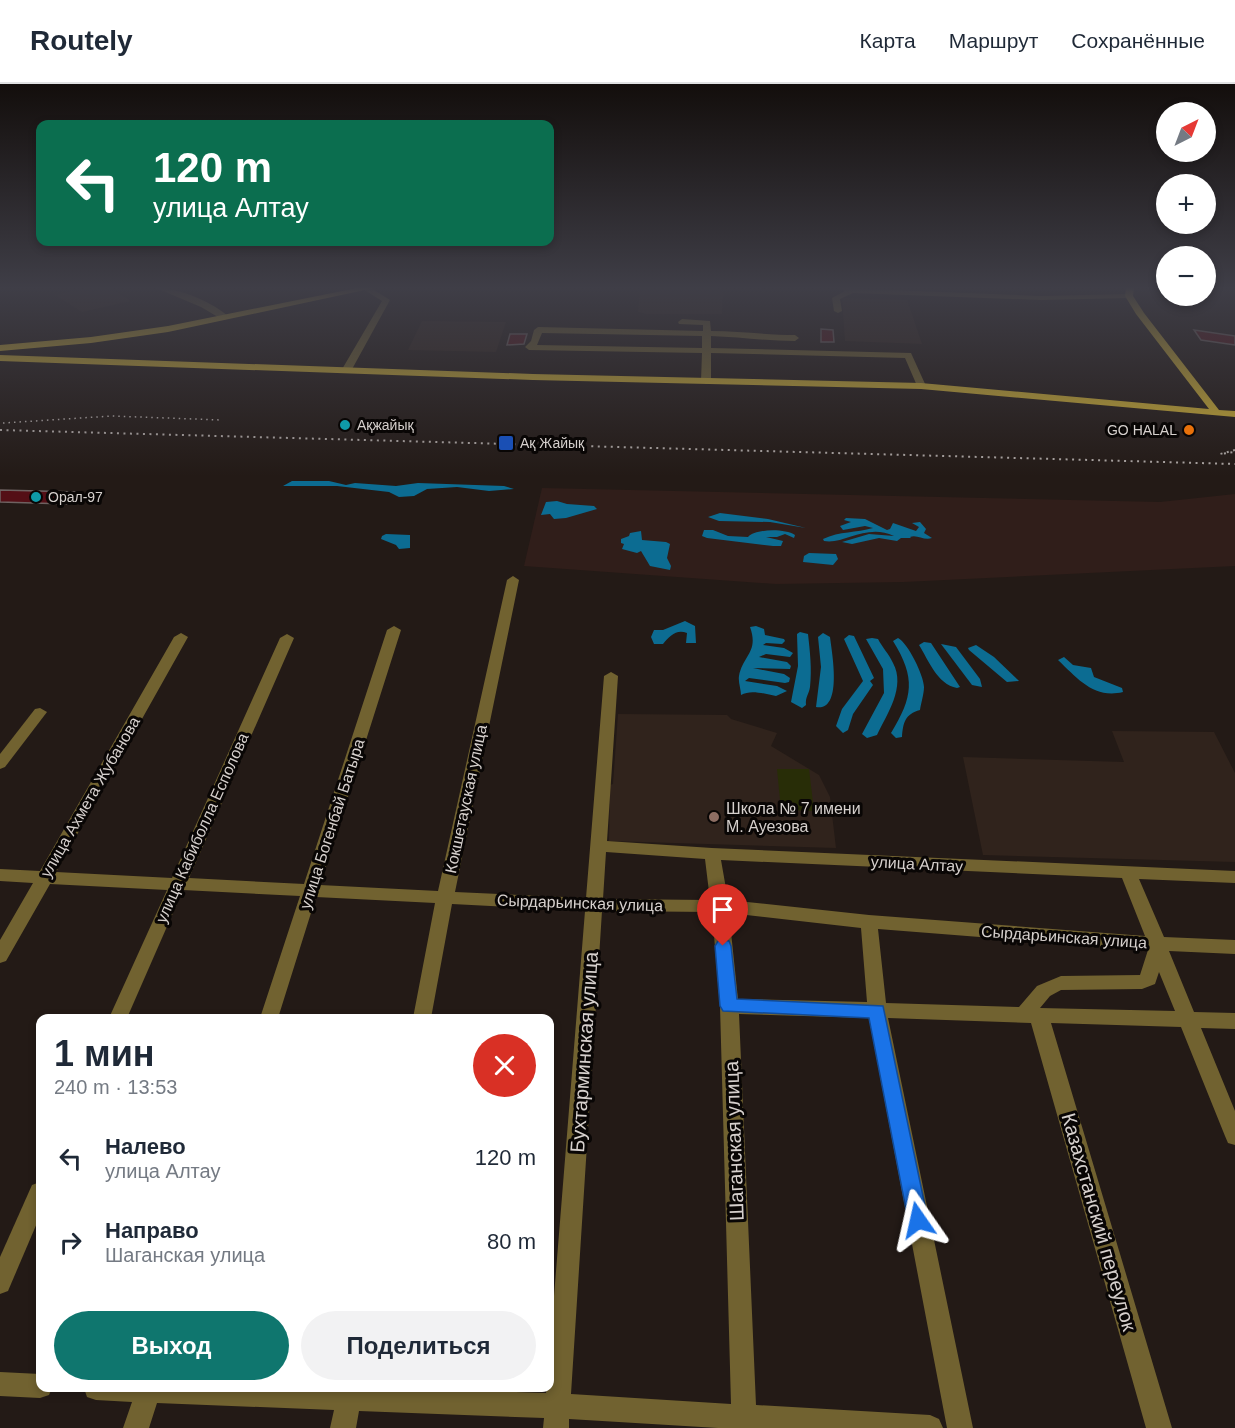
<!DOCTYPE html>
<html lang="ru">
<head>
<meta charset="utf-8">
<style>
  body { margin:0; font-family:Helvetica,sans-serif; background:#f2f2f3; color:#1f2937; height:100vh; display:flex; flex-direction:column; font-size:22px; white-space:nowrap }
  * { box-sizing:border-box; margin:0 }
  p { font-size:20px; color:#747a83 }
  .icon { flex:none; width:33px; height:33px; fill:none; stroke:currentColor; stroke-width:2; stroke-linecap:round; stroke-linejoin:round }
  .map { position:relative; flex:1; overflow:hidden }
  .sheet { position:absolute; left:36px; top:930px; width:518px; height:378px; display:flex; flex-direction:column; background:#fff; border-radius:12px; box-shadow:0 3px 9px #0003 }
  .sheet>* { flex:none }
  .guide { position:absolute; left:36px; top:36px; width:518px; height:126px; border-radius:12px; box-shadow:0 3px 9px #0003; background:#0b6e4f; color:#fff; overflow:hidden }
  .needle { width:39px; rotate:42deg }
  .buttons { position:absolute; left:1156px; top:18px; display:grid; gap:12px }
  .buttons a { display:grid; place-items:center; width:60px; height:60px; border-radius:50%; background:#fff; box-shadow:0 3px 9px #0003; font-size:30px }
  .pin { position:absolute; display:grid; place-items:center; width:51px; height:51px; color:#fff; margin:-62px -26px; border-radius:50% 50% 50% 0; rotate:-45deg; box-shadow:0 0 6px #0007 }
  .pin .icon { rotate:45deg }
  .me { position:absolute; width:66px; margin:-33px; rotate:349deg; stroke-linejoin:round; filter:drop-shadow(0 0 4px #0008) }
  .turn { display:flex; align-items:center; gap:21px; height:126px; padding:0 18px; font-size:27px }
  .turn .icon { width:78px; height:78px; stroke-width:2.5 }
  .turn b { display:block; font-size:42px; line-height:51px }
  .round { display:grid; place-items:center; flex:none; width:63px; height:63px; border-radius:32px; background:#f2f2f3 }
  .headline { display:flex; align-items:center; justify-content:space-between; height:102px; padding:0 18px }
  h1 { font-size:36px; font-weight:700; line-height:45px }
  .action { display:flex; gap:12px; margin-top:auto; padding:12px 18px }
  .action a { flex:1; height:69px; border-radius:36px; background:#0f766e; color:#fff; font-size:24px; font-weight:700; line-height:69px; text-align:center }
  .action a+a { background:#f2f2f3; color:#1f2937 }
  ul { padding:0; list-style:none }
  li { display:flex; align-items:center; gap:18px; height:84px; padding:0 18px }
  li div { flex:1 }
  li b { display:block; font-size:22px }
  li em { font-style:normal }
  header { display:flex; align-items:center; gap:36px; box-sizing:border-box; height:84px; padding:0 30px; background:#fff; border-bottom:2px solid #e0e1e3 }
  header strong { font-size:28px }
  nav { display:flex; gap:33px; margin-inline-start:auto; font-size:21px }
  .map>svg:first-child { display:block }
</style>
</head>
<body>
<header>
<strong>Routely</strong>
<nav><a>Карта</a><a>Маршрут</a><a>Сохранённые</a></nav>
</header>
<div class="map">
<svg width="1235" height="1344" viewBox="0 0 1235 1344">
  <rect width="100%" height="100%" fill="#231a16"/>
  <path fill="#301e1a" d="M542,404L1160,418L1235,410V482L904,498L776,500L524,482Z"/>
  <g fill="#30231c">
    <path d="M85,204H110L131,217L82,228L55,211Z"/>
    <path d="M640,204H714L723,207L722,230H647L638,228Z"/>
    <path d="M842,214L907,216L922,260L845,257Z"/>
    <path d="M422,237L506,238L496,268L408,266Z"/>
    <path d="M618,630L727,631L731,635L777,649L771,662L819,691L830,713L836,764L609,757L610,701L613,700Z"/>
    <path d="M1112,647L1214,648L1235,689V778L983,771L963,673L1124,678Z"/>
  </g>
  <path fill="#282d07" d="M777,685H809L814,727L781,726Z"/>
  <g fill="#0c6c92">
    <path d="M292,397H329L346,401L355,399L396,402L418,399L504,402L514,405L489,407L457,403L427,405L414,412L399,413L389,408L337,402H283Z"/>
    <path d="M557,417L567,420L594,422L597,425L566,434L554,435L550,430L541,431L546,418Z"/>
    <path d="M720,429L768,435L806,444L770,438L719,437L708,433Z"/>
    <path d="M846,434L865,435L887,446L890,445L893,439L916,447L919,443L912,439L920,438L926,445L924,449L932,454C924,457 917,450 910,453L911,454H901L897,457L879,454L852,460L842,458L869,450L894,452C866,439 844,461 824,457L823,455C840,447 856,449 873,444L865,442L843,446L840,442L851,438L844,436Z"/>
    <path d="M704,446H713L728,452L748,453C755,445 784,444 795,451L794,454L785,450L777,453H766L783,457L781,462H773L707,454L702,452Z"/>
    <path d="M641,447L642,456L666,458L670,460L667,474L671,482L670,486L650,482L641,467L637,469L622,465L624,460L621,459V455L629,452L630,449Z"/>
    <path d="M386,450L410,451V464L399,465L396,461L381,455L382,452Z"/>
    <path d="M809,469L836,470L838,475L833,481L803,478L804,472Z"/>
    <path d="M685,537L695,542L696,559H686L687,549C676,545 670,552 663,560H654L651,553L654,546H663Z"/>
    <path d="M756,542L764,545L765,551L784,555L785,557L782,560L766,559L763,561L784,564L793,569L790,573L766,570L759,573L787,578L791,582L790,585L753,584L784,590L790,594L789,598L785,599L749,594L745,597L777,602L787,607L776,612C765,610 751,605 741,611C741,605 738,598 739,592C743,571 759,568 750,543Z"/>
    <path d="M800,548L808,550C810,568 812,585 810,603C809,610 805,613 806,621L802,624L791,618L798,582L797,550Z"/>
    <path d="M823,549L830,553C832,569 843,628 816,623L821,583L818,553Z"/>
    <path d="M849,551L854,552L874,594L870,597L873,601L853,630L848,646L843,649L836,642L842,625L863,597L844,555Z"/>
    <path d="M872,554L878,555C882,563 889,570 893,579C906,603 887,630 877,651L867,654L862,650L884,609L883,585L866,555Z"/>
    <path d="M898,554C908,559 924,592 924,603C924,610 921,619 920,626C905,630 903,639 902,653L896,654L891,649C913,613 916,594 893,557Z"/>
    <path d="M924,558L931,559L960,603L957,604C937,600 929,577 919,561Z"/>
    <path d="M941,560L956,563L980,595L982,603L972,601Z"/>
    <path d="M976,561L994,573L1019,597L1007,598L969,566L968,564Z"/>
    <path d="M1064,573L1073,581L1091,584L1094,593L1122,604L1123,608C1094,615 1078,595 1058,576Z"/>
  </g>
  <g fill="#540f16" stroke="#6e6261" stroke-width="1.5">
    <path d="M821,245L833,246L834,258H821Z"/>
    <path d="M1194,246L1235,252V261L1201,256Z"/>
    <path d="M510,250H527L524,260L507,261Z"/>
    <path d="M0,406L77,408L67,420L0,418Z"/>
  </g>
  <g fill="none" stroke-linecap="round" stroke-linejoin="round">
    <g fill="#716230" fill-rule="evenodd">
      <path d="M156,204C180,204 213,218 230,234L223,236L201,223Z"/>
      <path d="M371,204L390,216L351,287L343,289L341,287L382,217L363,205Z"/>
      <path d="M840,204L1041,212L1129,210L1133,212L1129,214L1041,216L853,209L840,215L842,227L838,229L834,227L832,214L845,207Z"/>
      <path d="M682,235L710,237L711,247C739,247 767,251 795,251L799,254L795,257C767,257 739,253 711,252V264L911,269L926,302L918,304L905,274L711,269V297L706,300L701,297L702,269L529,266L525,263L531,257L534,246L538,243L703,247V241L679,240L678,238ZM542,249L702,252V264L537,261Z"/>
      <path d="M513,492L519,496L455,808L586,814L604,592L611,588L618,592L607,757L712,764L1235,787V799L1139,795L1164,853L1235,856V870L1169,867L1194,928L1235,929V945L1201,944L1235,1027V1061L1228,1059L1225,1052L1181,943L1051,939L1172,1344H1146L1031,939L888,934L973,1344H947L869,934L739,930L756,1321L930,1331L939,1335L943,1344H718L569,1335V1344H543L544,1334L359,1327L356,1344H330L334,1326L157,1319L149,1344H123L132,1318L96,1316L87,1313L84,1304H402L546,1309L547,1304H549V1274L585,827L452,820L431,934H413L435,819L316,813L278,934H260L300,812L183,806L127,934H109L167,806L50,800L6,877L0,879V856L33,799L0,797V785L40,787L174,553L181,549L188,553L56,788L172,794L280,554L287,550L294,554L189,794L304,800L387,546L394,542L401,546L320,801L438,807L507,496ZM606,768L705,775L710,816L603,815ZM721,776L1122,794L1145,852L869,831L728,816ZM602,827L712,828L720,922L731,1320L571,1310ZM729,829L861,844L867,918L738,915ZM878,845L1148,866L1140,891L1061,892L1037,902L1019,923L886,919ZM1159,888L1175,927L1040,924L1050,912L1061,906L1142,905L1155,900Z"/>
      <path d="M40,624L47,628L5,683L0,685V670L35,625Z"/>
      <path d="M40,1098V1132L8,1207L0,1210V1173L32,1101Z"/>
      <path d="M0,1288L40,1290V1304H52L49,1311L40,1314L0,1312Z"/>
    </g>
    <g fill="#c7a932" fill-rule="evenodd">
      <path d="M357,204H374L168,248L91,259L0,267V261L91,253L168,242Z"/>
      <path d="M1126,204H1134L1133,212L1144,229L1219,326L1235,327V333L921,305L533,296L0,277V271L533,290L921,299L1209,325L1136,230L1125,212Z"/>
    </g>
    <path stroke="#aea7a4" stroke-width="1.5" stroke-dasharray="1.5 4" stroke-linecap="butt" d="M3,339L112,332L222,336"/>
    <g stroke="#aea7a4" stroke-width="2" stroke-dasharray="2 4.5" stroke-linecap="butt">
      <path d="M0,346L1235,380"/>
      <path d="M1235,366L1220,370L1235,368"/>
    </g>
  </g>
  <linearGradient id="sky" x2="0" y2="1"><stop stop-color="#130e0c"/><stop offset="0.52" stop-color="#3f3e47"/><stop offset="1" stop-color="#3f3e47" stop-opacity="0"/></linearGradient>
  <rect width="1235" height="392" fill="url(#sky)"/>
  <path fill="#1a73e8" stroke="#114b97" stroke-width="1.5" d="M723,856L729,857L731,862L737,915L883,922L928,1136L925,1142L918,1145L911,1142L908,1136L869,934L723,927L720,922L715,862L718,857Z"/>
  <g fill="#0f9aa8" stroke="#090605" stroke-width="2">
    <circle cx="345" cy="341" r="6"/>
    <circle cx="36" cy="413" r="6"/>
  </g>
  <circle fill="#e8710a" stroke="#090605" stroke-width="2" cx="1189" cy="346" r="6"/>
  <rect fill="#1a4fb4" stroke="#090605" stroke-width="2" x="498" y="351" width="16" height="16" rx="3"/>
  <circle fill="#8d6e63" stroke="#090605" stroke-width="2" cx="714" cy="733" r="6"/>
  <g text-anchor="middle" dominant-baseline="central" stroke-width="6" stroke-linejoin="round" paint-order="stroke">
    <g font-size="14" fill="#d6d0cd" stroke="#090605" text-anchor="start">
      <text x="357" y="341">Ақжайық</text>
      <text x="1177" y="346" text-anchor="end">GO HALAL</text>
      <text x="520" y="359">Ақ Жайық</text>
      <text x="48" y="413">Орал-97</text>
    </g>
    <g font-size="16" fill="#d6d0cd" stroke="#090605">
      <text transform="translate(90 713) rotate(-60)">улица Ахмета Жубанова</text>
      <text transform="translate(466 715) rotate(-78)">Кокшетауская улица</text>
      <text transform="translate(332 740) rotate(-72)">улица Богенбай Батыра</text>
      <text transform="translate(202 744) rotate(-66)">улица Кабиболла Есполова</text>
      <text transform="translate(917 780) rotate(3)">улица Алтау</text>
      <text transform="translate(580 819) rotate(2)">Сырдарьинская улица</text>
      <text transform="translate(1064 853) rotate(4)">Сырдарьинская улица</text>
    </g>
    <g font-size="16" fill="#d6d0cd" stroke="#090605" text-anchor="start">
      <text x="726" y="724">Школа № 7 имени<tspan x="726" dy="18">М. Ауезова</tspan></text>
    </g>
    <g font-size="20" fill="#d6d0cd" stroke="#090605">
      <text transform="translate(584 968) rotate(-86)">Бухтарминская улица</text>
      <text transform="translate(734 1057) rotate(-92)">Шаганская улица</text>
      <text transform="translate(1099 1138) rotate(74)">Казахстанский переулок</text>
    </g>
  </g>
</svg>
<div class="buttons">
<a><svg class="needle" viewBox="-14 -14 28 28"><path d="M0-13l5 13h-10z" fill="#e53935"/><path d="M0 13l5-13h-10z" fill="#747a83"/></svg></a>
<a>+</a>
<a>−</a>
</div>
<div class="pin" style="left:723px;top:862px;background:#d93025"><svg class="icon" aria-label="arrive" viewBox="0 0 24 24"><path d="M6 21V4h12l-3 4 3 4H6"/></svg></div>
<svg class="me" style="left:918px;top:1136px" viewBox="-20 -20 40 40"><path d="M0-17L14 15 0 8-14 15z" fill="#1a73e8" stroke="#fff" stroke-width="4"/></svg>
<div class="guide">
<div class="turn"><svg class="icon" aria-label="left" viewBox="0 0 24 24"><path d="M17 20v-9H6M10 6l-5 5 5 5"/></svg><div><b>120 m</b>улица Алтау</div></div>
</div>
<section class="sheet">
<div class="headline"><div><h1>1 мин</h1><p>240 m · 13:53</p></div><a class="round" style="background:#d93025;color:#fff"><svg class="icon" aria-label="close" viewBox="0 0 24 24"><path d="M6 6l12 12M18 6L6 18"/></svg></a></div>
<ul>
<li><svg class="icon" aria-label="left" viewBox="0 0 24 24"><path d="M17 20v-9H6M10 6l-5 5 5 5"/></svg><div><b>Налево</b><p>улица Алтау</p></div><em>120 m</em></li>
<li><svg class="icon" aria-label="right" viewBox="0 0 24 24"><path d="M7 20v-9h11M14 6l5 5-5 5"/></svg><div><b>Направо</b><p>Шаганская улица</p></div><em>80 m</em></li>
</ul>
<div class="action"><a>Выход</a><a>Поделиться</a></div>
</section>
</div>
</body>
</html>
